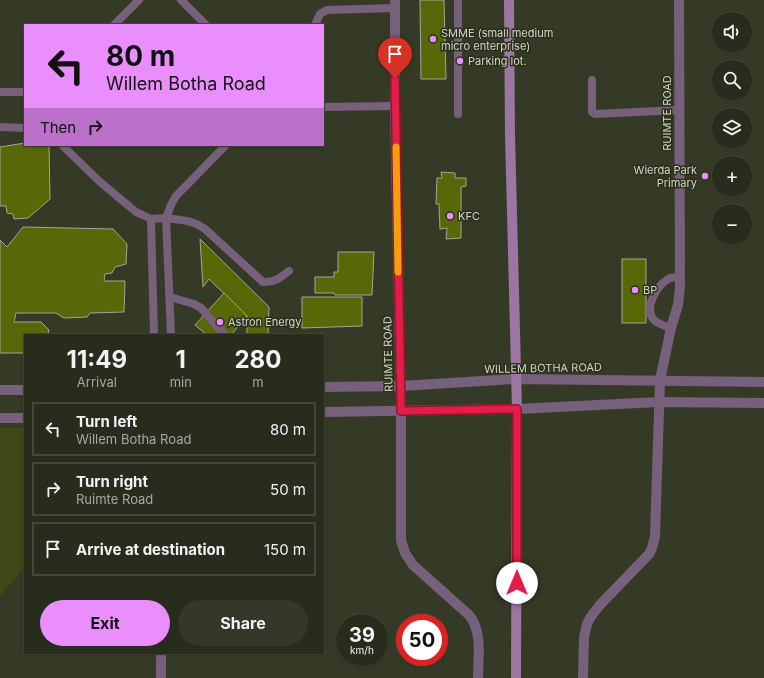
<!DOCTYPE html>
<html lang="en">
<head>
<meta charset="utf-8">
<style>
  body { margin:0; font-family:Inter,sans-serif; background:#343829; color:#f1f3f6; height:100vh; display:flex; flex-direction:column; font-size:15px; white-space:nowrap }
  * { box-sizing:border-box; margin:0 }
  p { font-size:13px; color:#a5a7a3 }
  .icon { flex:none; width:22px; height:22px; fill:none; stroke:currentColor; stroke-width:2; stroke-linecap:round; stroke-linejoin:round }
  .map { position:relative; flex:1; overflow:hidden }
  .side { position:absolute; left:24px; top:334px; width:300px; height:320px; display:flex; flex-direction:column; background:#282c1c; border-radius:0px; box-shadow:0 1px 3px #0004,0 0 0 1px #44483b }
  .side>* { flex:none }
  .guide { position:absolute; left:24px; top:24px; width:300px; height:122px; border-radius:0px; box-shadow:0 1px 3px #0004,0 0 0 1px #44483b; background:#ea8dfd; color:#111; overflow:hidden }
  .buttons { position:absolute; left:712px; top:12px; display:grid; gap:8px }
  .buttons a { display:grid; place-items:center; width:40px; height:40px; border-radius:50%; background:#282c1c; box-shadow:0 1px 3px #0004,0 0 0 1px #44483b; font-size:20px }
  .speed { position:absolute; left:336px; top:614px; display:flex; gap:8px; font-size:20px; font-weight:700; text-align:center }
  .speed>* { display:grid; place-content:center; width:52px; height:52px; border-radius:50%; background:#282c1c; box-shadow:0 1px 3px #0004,0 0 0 1px #44483b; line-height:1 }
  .speed small { font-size:10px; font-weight:400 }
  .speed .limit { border:6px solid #d22; background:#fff; color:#111 }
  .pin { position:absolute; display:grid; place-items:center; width:34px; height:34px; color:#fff; margin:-41px -17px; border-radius:50% 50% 50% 0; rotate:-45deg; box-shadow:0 0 4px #0007 }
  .pin .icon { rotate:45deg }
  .me { position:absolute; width:44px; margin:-22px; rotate:0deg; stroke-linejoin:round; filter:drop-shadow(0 0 3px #0008) }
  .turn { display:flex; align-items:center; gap:14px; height:84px; padding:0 16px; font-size:18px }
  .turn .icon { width:52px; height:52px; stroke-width:2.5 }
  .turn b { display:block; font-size:28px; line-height:34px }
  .then { display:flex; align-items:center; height:38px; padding:0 16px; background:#0003; gap:8px; font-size:15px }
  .eta { display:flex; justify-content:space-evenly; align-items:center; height:68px; text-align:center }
  .eta b { font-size:24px; font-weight:700; line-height:28px }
  .button { display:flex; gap:8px; margin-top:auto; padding:8px 16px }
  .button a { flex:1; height:46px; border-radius:24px; background:#ea8dfd; color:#111; font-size:16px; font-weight:700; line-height:46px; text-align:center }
  .button a+a { background:#343829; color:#f1f3f6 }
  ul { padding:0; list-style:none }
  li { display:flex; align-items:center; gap:12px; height:54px; margin:0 8px 6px; padding:0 8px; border:2px solid #44483b; border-radius:0px }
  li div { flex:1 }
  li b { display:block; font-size:15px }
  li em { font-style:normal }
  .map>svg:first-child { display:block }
</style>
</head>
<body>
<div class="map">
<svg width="764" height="678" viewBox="0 0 764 678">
  <rect width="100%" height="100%" fill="#353a26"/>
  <path fill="#3f4817" d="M0,428H25V566L0,596Z"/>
  <g fill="#586707" stroke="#a3a992">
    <path d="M420,0H444L446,79H421Z"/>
    <path d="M25,143V145H49L50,199L28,218L14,219L13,214L7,213L6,206H0V147Z"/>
    <path d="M441,172L455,173V178H466V186L461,187V238L446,239L447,228L440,229L439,204H436L437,178H442Z"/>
    <path d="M23,227L113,229L127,244L126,264L115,267L112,273L105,274L104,281H125L124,312L90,313L87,317L64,318L56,313H16L14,322H41L49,330L48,335H25V353H0V240L7,247Z"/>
    <path d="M200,239L269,307L268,335H247V316L209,279L203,287Z"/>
    <path d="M338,252H374L372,295H335L334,293H315V277H334V272H338Z"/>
    <rect x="622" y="259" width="24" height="64"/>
    <path d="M224,293L247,316L231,335H207L195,325Z"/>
    <path d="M302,297H362V326L302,328Z"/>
  </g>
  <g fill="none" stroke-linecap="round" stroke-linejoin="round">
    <g stroke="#77607b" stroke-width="8">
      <path d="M181,0L206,25"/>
      <path d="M458,0V114"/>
      <path d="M114,25L139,0"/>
      <path d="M315,25L320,14L327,10L395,8"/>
      <path d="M592,80V112L595,114L679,110"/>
      <path d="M0,92H25"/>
      <path d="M323,107L395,106"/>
      <path d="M0,127L25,128"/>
      <path d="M62,145L99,181L136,212L151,219L166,218L171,205L176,196L226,145"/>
      <path d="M151,219L154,335"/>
      <path d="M170,297L194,304L201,308L225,335"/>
      <path d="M671,328C665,326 658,324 654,320C643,308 657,286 668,279C672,277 676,277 680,277"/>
      <path d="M171,335L166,218C182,220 192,220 205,229L263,282C274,283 280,278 289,271"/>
    </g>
    <g stroke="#77607b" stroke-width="10">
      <path d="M395,0V106L401,411V540L405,553L413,565L469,615C483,632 478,658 478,678"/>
      <path d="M161,653V678"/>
      <path d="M583,678L584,637L587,624L590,618L599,606L649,554L652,548L655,536L660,380L671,328L678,305L680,286L679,0"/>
    </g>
    <g stroke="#77607b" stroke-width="10">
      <path d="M323,387L401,386L516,379L764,382"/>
      <path d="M0,390H25"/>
      <path d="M323,412L517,409L659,402L764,403"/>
      <path d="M0,418H25"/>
    </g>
    <path stroke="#9a76a1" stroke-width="10" d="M509,0L510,135L517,409L516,678"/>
  </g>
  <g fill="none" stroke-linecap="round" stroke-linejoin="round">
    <defs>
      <path id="route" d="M395,78L401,411L517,409V583"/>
    </defs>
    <use href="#route" stroke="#92132f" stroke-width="10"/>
    <use href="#route" stroke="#e11d48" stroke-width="7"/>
    <path stroke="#f59e0b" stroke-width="7" d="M396,147L398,272"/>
  </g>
  <g fill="#ea8dfd" stroke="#2b301c" stroke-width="1.5">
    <circle cx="433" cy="39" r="4"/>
    <circle cx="460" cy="61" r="4"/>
    <circle cx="705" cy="176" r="4"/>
    <circle cx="450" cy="216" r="4"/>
    <circle cx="635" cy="290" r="4"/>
    <circle cx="220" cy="322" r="4"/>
  </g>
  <g text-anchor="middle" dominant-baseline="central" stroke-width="3" stroke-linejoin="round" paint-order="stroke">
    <g font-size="11" fill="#d2d6c9" stroke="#2b301c" text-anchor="start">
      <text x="441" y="33">SMME (small medium<tspan x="441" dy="13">micro enterprise)</tspan></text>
      <text x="468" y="61">Parking lot.</text>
      <text x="697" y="170" text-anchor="end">Wierda Park<tspan x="697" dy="13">Primary</tspan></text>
      <text x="458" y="216">KFC</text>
      <text x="643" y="290">BP</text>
      <text x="228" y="322">Astron Energy</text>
    </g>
    <g font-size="11" fill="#d2d6c9" stroke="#2b301c">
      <text transform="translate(667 113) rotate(-90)">RUIMTE ROAD</text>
      <text transform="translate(388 354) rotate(-91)">RUIMTE ROAD</text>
      <text transform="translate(543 368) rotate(-1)">WILLEM BOTHA ROAD</text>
    </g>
  </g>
</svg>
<div class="buttons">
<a><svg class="icon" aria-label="sound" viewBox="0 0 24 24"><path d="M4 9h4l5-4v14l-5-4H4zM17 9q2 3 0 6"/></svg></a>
<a><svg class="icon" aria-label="search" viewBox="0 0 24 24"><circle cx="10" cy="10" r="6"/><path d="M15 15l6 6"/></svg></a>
<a><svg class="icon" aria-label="layers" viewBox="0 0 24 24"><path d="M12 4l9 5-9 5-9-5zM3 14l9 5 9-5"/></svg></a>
<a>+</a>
<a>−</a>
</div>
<div class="speed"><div>39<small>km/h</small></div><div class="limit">50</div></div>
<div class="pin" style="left:395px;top:78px;background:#d93025"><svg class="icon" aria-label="arrive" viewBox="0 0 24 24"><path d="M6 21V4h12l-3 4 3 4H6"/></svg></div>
<svg class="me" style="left:517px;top:583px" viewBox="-20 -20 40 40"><circle r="19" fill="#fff"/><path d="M0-13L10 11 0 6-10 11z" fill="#e11d48"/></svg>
<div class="guide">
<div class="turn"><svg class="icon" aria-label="left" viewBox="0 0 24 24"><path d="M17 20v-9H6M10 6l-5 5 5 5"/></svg><div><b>80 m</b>Willem Botha Road</div></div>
<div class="then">Then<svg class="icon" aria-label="right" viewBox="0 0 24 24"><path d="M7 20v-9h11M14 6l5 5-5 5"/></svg></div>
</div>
<section class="side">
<div class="eta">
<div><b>11:49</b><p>Arrival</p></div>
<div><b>1</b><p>min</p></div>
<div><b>280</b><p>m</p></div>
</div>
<ul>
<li><svg class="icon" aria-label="left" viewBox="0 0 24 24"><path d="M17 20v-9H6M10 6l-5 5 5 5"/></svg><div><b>Turn left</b><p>Willem Botha Road</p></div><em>80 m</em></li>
<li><svg class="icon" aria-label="right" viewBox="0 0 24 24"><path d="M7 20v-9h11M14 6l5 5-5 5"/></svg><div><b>Turn right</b><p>Ruimte Road</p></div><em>50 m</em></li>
<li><svg class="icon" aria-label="arrive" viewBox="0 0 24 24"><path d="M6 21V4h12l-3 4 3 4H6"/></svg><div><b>Arrive at destination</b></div><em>150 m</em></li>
</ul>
<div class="button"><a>Exit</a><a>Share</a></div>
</section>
</div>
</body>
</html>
